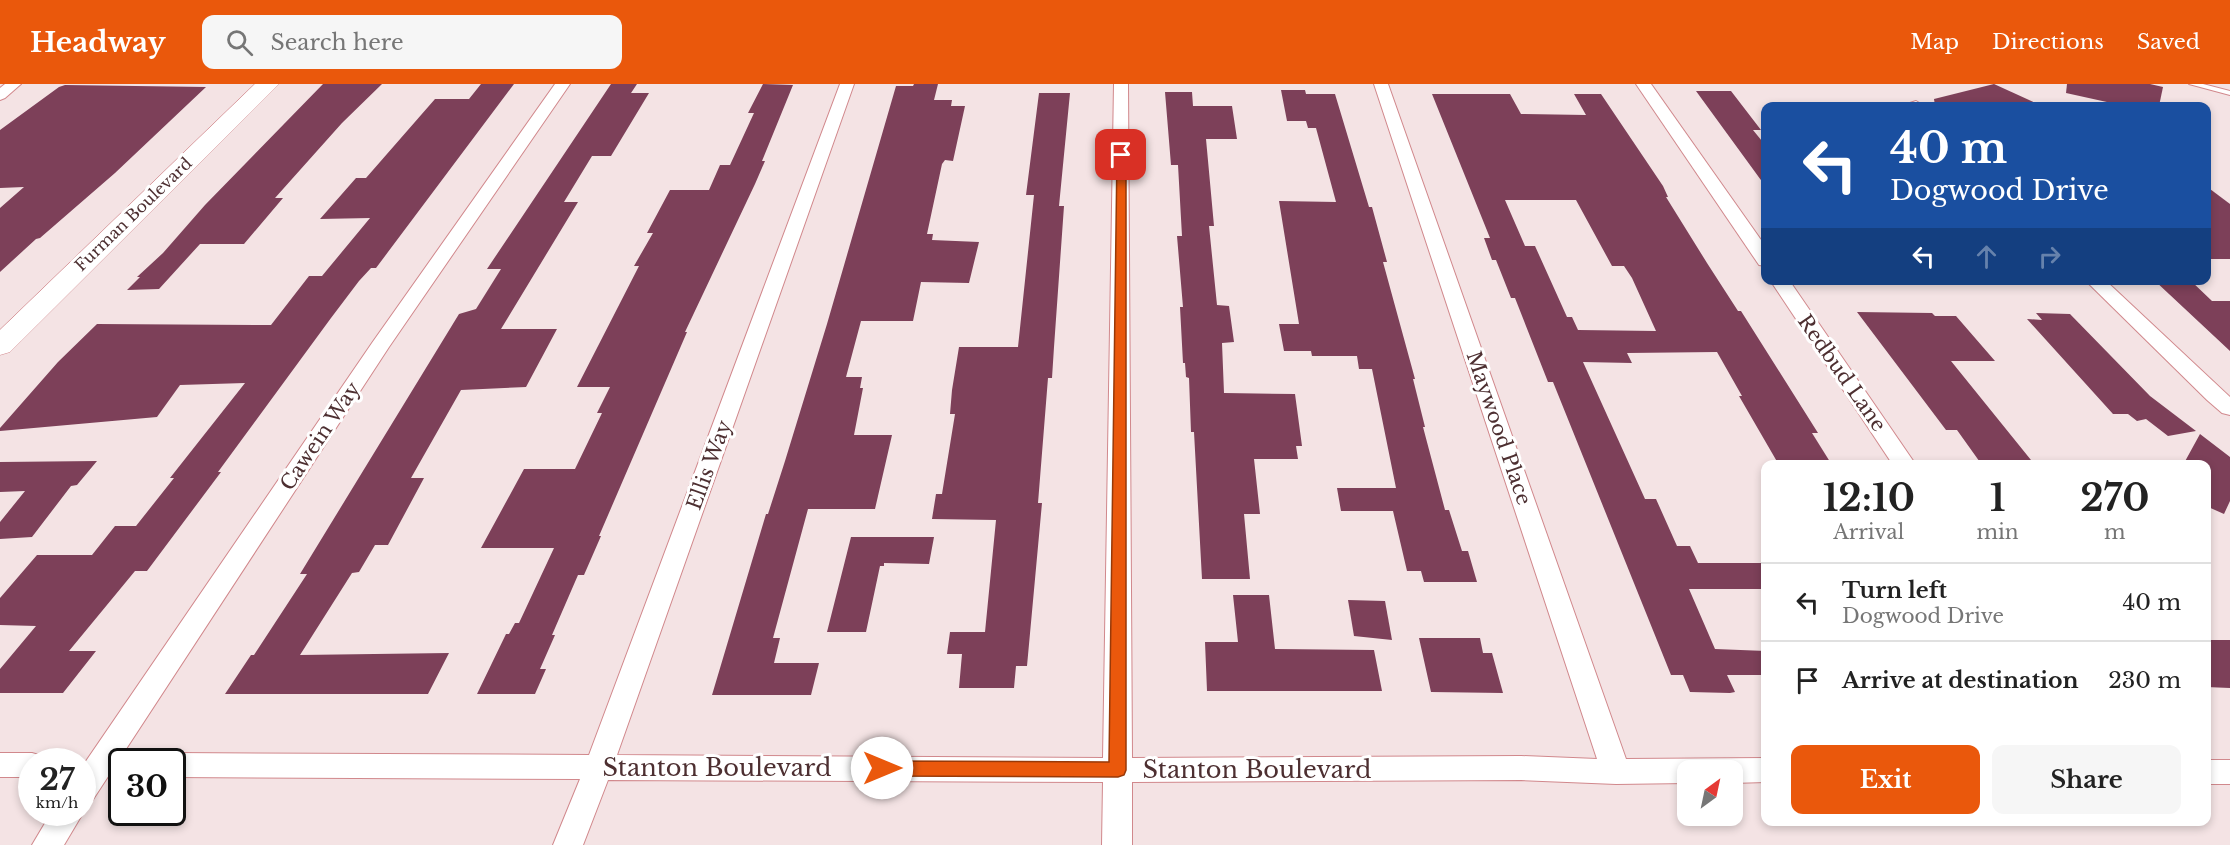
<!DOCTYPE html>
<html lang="en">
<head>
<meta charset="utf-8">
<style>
  body { margin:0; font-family:"Libre Baskerville",serif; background:#f6f6f6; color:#222; height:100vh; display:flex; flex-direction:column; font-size:22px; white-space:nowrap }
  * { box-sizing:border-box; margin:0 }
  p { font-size:20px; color:#767676 }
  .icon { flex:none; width:33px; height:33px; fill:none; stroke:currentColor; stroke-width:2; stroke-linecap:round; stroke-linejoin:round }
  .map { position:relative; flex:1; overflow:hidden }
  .details { position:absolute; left:1761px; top:376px; width:450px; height:366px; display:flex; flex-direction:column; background:#fff; border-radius:12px; box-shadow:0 3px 9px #0003 }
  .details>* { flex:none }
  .banner { position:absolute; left:1761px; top:18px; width:450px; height:183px; border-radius:12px; box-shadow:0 3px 9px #0003; background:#1a4fa0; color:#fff; overflow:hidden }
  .needle { width:39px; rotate:33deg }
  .controls { position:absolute; left:1677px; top:676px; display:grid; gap:12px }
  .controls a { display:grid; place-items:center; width:66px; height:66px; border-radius:12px; background:#fff; box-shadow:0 3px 9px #0003; font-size:30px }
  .speed { position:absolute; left:18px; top:664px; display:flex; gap:12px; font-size:30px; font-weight:700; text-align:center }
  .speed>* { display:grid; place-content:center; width:78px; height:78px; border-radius:50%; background:#fff; box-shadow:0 3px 9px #0003; line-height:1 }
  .speed small { font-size:15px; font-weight:400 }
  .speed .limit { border:3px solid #111; border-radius:9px; background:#fff; color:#111 }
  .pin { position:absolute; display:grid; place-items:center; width:51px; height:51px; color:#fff; margin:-26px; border-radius:12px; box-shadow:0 3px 9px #0006 }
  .me { position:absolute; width:66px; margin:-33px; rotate:90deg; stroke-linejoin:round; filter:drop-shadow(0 0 4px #0008) }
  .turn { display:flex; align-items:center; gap:21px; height:126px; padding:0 30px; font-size:27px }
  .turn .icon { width:78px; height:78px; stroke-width:2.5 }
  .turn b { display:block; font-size:42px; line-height:51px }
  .lanes { display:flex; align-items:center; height:57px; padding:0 30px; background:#0003; justify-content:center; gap:30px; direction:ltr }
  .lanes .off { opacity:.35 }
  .eta { display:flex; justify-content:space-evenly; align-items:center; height:102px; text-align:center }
  .eta b { font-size:36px; font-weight:800; line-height:42px }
  .primary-button { display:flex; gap:12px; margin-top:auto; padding:12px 30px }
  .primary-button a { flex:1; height:69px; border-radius:12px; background:#ea580c; color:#fff; font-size:24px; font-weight:800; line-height:69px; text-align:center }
  .primary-button a+a { background:#f6f6f6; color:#222 }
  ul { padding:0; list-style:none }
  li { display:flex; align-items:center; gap:18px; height:78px; padding:0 30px; border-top:2px solid #e0e0e0 }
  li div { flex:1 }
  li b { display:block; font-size:22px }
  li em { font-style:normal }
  header { display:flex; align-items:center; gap:36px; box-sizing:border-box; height:84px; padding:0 30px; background:#ea580c; color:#fff }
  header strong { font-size:28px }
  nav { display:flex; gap:33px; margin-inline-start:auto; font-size:21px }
  .search { width:420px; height:54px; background:#f6f6f6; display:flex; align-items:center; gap:15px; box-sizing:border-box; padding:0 21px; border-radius:12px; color:#767676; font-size:22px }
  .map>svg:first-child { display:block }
</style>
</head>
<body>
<header>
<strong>Headway</strong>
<div class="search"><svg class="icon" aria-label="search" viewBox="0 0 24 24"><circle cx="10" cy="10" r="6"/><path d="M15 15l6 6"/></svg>Search here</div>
<nav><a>Map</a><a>Directions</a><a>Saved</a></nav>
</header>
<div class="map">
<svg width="2230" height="761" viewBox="0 0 2230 761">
  <rect width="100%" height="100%" fill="#f4e3e4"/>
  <g fill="#7d4059" fill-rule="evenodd">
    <path d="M323,0H382L342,39L275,114H283L244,160H200L159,205L127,206L140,193H137L163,169L205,121Z"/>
    <path d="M481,0H514L376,184H371L359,197L331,234L218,388H221L147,487H135L69,567H96L63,609H0V585L36,542L0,541V514L37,471H92L115,442H136L174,394H170L245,299L180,301L157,333L0,347V344L58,278L97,240L271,241L309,192H322L370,134L320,135L356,94H366L435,15H469Z"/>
    <path d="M611,0H637L631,9H649L611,72H592L564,118H578L501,245H557L526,303L461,306L415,387L411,394H424L388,461H375L359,488L352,489L300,571L449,569L428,610H225L251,571H254L307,490H300L459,230L476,225L501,185H487Z"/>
    <path d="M763,0L793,1L762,77H765L755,100L685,248H687L599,452H601L584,491H578L552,551H555L540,585H546L535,610H477L506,550H509L515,539H519L554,464H481L524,385H575L602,329H597L610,303H577L639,182H634L653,149H647L670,106H709L720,81H730L754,29H748Z"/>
    <path d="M914,0H938L934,16H952L951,22H965L953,77L945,76L942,80L927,150H933L932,156L979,158L969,199L921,198L913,237H861L846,293H862L860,304H863L854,351H892L875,425H808L773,554H780L774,579H819L811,611H712L766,430H768L785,377L827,240L896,2H913Z"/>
    <path d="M1994,0L2042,22H1935L1934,15Z"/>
    <path d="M2067,0H2150L2163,3L2159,22H2125L2066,9Z"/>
    <path d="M65,1L206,3L115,89L40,154L36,155L0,188V124L24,103L0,104V46L59,3Z"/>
    <path d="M1281,6H1305L1306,10H1335L1369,123H1372L1387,178H1383L1415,295H1413L1425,343H1423L1445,426H1449L1462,467H1468L1477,498H1424L1421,487H1407L1393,427H1341L1337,404H1396L1372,285H1359L1357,272H1312L1311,267H1284L1279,240H1299L1279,117L1336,118L1316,44H1308L1306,37H1287Z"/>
    <path d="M1696,7H1731L1761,46H1753L1766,62V103Z"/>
    <path d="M1165,8H1192L1193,22H1232L1237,55H1206L1214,142H1209L1217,221L1229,222L1234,258L1222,259L1224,309L1295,310L1302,362H1296L1298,375H1254L1260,430H1244L1250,495H1202L1194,348H1191L1189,294L1186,293L1185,279H1183L1180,223H1183L1177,152H1182L1178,81H1171Z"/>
    <path d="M1039,9H1070L1059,122H1064L1054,263L1052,294H1048L1038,419H1042L1027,582H1016L1014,604H959L962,570H947L950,548H985L996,436L932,435L936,410H942L955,330H950L952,306L959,263H1018L1034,111H1026Z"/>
    <path d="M1432,10H1510L1521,30L1586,31L1574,10H1601L1663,102L1668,113H1666L1707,179L1738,227H1741L1818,349H1812L1832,381H1779L1739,312H1742L1717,268L1627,269L1632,279L1583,278L1645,415H1656L1677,462H1690L1698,479H1766V505H1689L1715,565L1766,567V591H1727L1735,608L1730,609L1690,608L1683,591H1671L1553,298H1548L1515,214H1511L1496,176H1492L1484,154H1490ZM1505,116H1576L1612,182H1624L1632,194L1656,247L1578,246L1572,233H1567L1535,162H1525Z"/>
    <path d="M2206,102L2230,120V175H2206Z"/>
    <path d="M2154,196H2190L2212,217H2230V267Z"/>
    <path d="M1857,228L1932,229L1935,232H1956L1995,277H1951L2035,381H1982L1957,346H1946Z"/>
    <path d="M2036,229L2070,230L2150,312L2196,347L2168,352L2146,335L2137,337L2128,330H2113L2027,235L2042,236Z"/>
    <path d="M2200,350L2230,373V417L2224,430L2206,422V381H2183Z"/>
    <path d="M97,377L77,401L71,402L32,453L0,455V438L25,407L0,408V378Z"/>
    <path d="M851,453H934L929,480L884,479V482H880L866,548H827Z"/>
    <path d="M1233,511H1269L1275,565L1374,566L1382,607H1207L1205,558H1238Z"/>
    <path d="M1348,516L1385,517L1392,556L1354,552Z"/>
    <path d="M1419,554H1480L1483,569H1492L1503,609L1431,608Z"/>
    <path d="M2206,556H2230V604L2206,603Z"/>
  </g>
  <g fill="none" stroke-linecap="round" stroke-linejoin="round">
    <defs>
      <path id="lane" d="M2189,0H2203L2230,7V11Z"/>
      <g id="street">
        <path d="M5,0H21L5,14L0,16V4Z"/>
        <path d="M555,0H570L389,263L92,717L82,721V683L372,259Z"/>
        <path d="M840,0H854L617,671L1103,674L1114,0H1128L1132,674L1521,672L1597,675L1374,0H1388L1626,675L1766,674V698L1732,699V687H1688V699L1616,700L1521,696L1132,698V761H1102L1103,698L608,696L583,761H553L580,695L172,693V678H159L162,672L172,669L589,671Z"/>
        <path d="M1636,0H1651L1766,163V182L1759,181Z"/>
        <path d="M1916,17L1924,22H1907L1910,19Z"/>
        <path d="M1770,196H1789L1916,381H1893Z"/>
        <path d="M2085,196H2105L2230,313V331L2222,329L2207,316Z"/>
        <path d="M0,669H32L42,672L45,678H32V693H0Z"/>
        <rect x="2206" y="676" width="24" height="24"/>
        <path d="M51,729H83L64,761H32Z"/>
      </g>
      <path id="secondary" d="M255,0H279L10,268L0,271V246Z"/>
    </defs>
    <use href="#lane" stroke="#d1888c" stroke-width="2"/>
    <use href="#street" stroke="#d1888c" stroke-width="2"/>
    <use href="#secondary" stroke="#d1888c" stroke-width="1"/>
    <use href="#lane" fill="#fff" fill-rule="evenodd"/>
    <use href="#street" fill="#fff" fill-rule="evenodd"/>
    <use href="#secondary" fill="#fff" fill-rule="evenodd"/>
  </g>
  <path fill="#ea580c" stroke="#983908" stroke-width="1.5" d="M1117,69L1126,71V686L1124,691L1118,693L882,692L876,690L873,684L876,679L882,677L1109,678Z"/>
  <g text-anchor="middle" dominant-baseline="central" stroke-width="6" stroke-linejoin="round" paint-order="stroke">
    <g font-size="16" fill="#4d2f31" stroke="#fff">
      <text transform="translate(133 130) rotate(-44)">Furman Boulevard</text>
    </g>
    <g font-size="20" fill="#4d2f31" stroke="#fff">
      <text transform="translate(1842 289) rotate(55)">Redbud Lane</text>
      <text transform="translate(1499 344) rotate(71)">Maywood Place</text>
      <text transform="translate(320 352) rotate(-56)">Cawein Way</text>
      <text transform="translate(709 381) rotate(-70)">Ellis Way</text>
    </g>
    <g font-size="24" fill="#4d2f31" stroke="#fff">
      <text x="717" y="683">Stanton Boulevard</text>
      <text x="1257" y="685">Stanton Boulevard</text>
    </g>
  </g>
</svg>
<div class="controls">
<a><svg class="needle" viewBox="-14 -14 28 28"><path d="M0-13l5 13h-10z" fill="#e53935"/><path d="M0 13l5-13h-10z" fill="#767676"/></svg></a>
</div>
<div class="speed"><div>27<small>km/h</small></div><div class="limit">30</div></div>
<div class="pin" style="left:1121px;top:71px;background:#d93025"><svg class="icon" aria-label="arrive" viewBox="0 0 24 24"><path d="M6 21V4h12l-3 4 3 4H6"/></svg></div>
<svg class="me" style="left:882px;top:684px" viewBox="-20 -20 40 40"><circle r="19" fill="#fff"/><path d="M0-13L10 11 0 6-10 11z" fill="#ea580c"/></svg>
<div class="banner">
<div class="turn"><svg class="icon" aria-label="left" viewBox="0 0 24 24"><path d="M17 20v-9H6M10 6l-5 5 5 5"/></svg><div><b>40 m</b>Dogwood Drive</div></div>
<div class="lanes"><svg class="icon" aria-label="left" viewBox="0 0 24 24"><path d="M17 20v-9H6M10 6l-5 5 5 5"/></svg><svg class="icon off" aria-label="ahead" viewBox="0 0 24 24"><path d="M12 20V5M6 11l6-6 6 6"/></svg><svg class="icon off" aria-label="right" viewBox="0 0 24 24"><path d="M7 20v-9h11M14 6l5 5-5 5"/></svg></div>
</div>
<section class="details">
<div class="eta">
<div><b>12:10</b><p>Arrival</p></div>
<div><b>1</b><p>min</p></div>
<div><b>270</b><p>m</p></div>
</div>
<ul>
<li><svg class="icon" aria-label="left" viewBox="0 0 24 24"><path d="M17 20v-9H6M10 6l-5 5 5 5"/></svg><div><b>Turn left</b><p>Dogwood Drive</p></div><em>40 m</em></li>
<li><svg class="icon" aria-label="arrive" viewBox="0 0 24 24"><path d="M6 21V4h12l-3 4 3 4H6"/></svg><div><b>Arrive at destination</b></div><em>230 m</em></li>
</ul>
<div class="primary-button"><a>Exit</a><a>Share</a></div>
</section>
</div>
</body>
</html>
